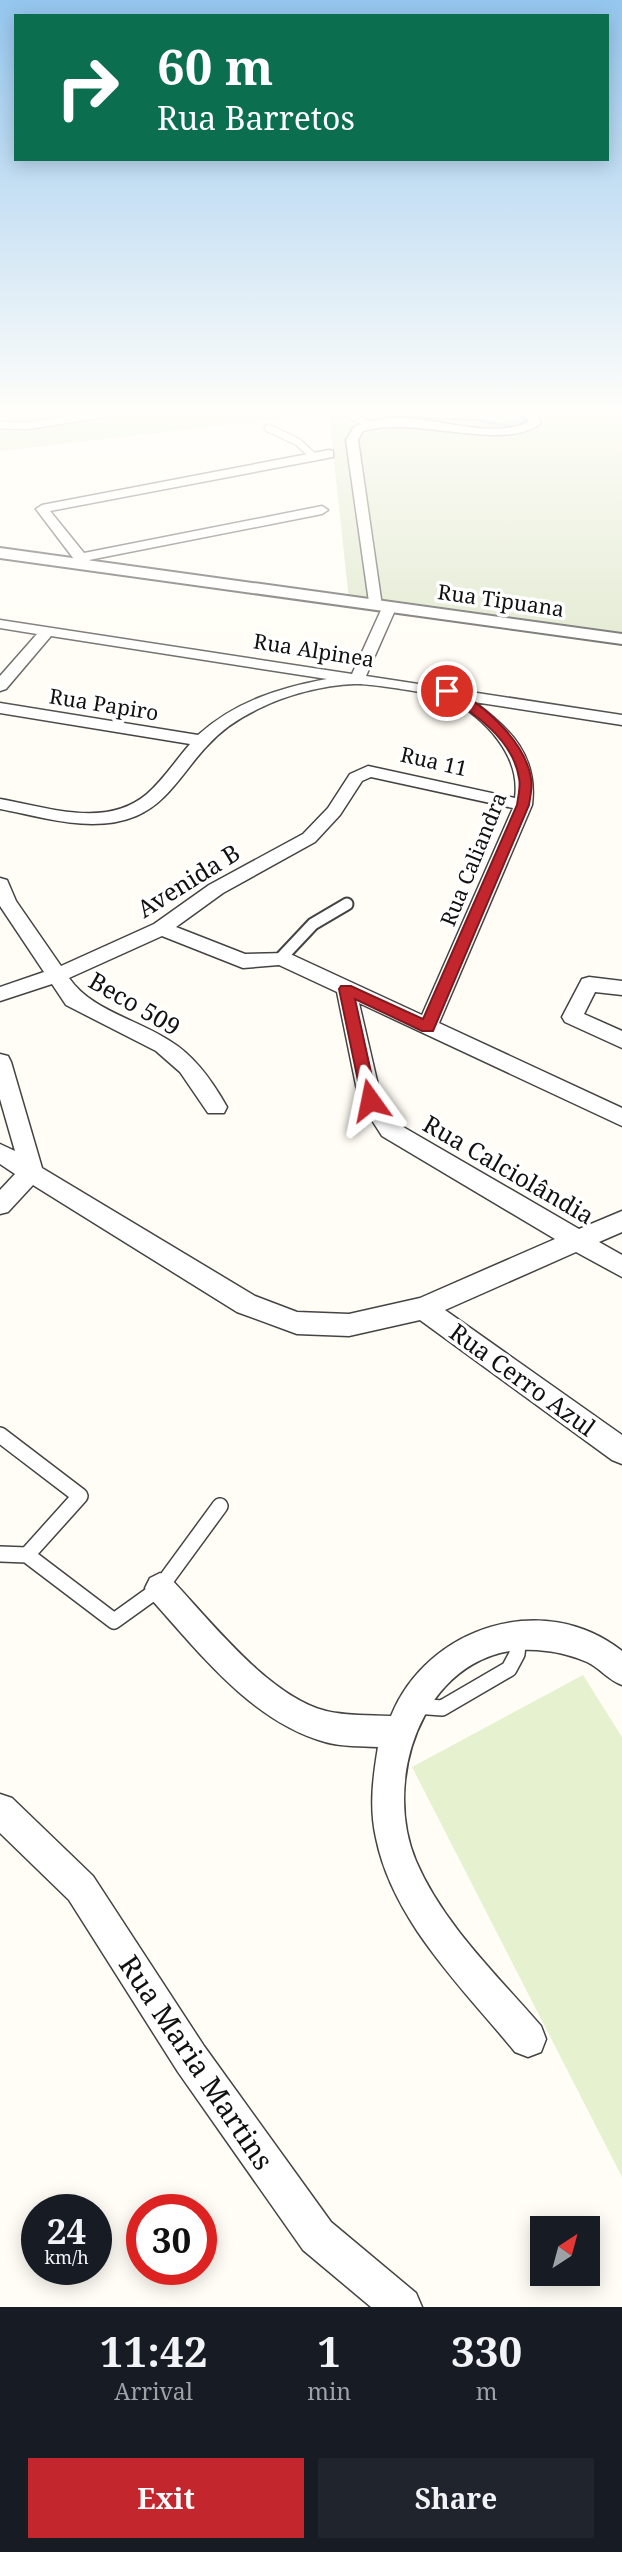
<!DOCTYPE html>
<html lang="en">
<head>
<meta charset="utf-8">
<style>
  body { margin:0; font-family:"Noto Serif",serif; background:#20242c; color:#f1f3f6; height:100vh; display:flex; flex-direction:column; font-size:26px; white-space:nowrap }
  * { box-sizing:border-box; margin:0 }
  p { font-size:23px; color:#9ea1a6 }
  .icon { flex:none; width:38px; height:38px; fill:none; stroke:currentColor; stroke-width:2; stroke-linecap:round; stroke-linejoin:round }
  .map { position:relative; height:2307px; overflow:hidden }
  .sheet { display:flex; flex-direction:column; background:#171b24; flex:1 }
  .sheet>* { flex:none }
  .banner { position:absolute; left:14px; top:14px; width:595px; height:147px; border-radius:0px; box-shadow:0 4px 18px #0003; background:#0b6e4f; color:#fff; overflow:hidden }
  .needle { width:46px; rotate:36deg }
  .buttons { position:absolute; left:530px; top:2216px; display:grid; gap:14px }
  .buttons a { display:grid; place-items:center; width:70px; height:70px; border-radius:0px; background:#171b24; box-shadow:0 4px 18px #0003; font-size:35px }
  .speed { position:absolute; left:21px; top:2194px; display:flex; gap:14px; font-size:35px; font-weight:700; text-align:center }
  .speed>* { display:grid; place-content:center; width:91px; height:91px; border-radius:50%; background:#171b24; box-shadow:0 4px 18px #0003; line-height:1 }
  .speed small { font-size:18px; font-weight:400 }
  .speed .limit { border:10px solid #d22; background:#fff; color:#111 }
  .pin { position:absolute; display:grid; place-items:center; width:60px; height:60px; color:#fff; margin:-30px; border:4px solid #fff; border-radius:50%; box-shadow:0 2px 7px #0007 }
  .me { position:absolute; width:77px; margin:-38px; rotate:348deg; stroke-linejoin:round; filter:drop-shadow(0 0 5px #0008) }
  .turn { display:flex; align-items:center; gap:24px; height:147px; padding:0 28px; font-size:32px }
  .turn .icon { width:91px; height:91px; stroke-width:2.5 }
  .turn b { display:block; font-size:49px; line-height:60px }
  .eta { display:flex; justify-content:space-evenly; align-items:center; height:119px; text-align:center }
  .eta b { font-size:42px; font-weight:700; line-height:49px }
  .primary-button { display:flex; gap:14px; margin-top:auto; padding:14px 28px }
  .primary-button a { flex:1; height:80px; border-radius:0px; background:#c4262e; color:#fff; font-size:28px; font-weight:700; line-height:80px; text-align:center }
  .primary-button a+a { background:#20242c; color:#f1f3f6 }
  .map>svg:first-child { display:block }
</style>
</head>
<body>
<div class="map">
<svg width="622" height="2307" viewBox="0 0 622 2307">
  <rect width="100%" height="100%" fill="#fffdf5"/>
  <path fill="#d9e3c4" d="M0,413H622V633L349,600L329,413L0,451Z"/>
  <path fill="#e6f2cf" d="M583,1675L622,1737V2177L412,1767Z"/>
  <path fill="#b9e0f7" stroke="#3f96cf" stroke-width="2" d="M380,413H518L526,421L514,427L476,420L386,416Z"/>
  <g fill="none" stroke-linecap="round" stroke-linejoin="round">
    <defs>
      <g id="service-far2">
        <path d="M348,413L367,424"/>
        <path d="M0,425L27,426L107,413"/>
        <path d="M268,428L298,442L314,457"/>
      </g>
      <path id="service-far1" d="M281,958L313,924L347,904"/>
      <g id="service">
        <path d="M0,1435L80,1496L27,1555"/>
        <path d="M0,1554L27,1555L114,1621L160,1588L220,1506"/>
        <path d="M415,1706L442,1708L509,1669L517,1654L519,1637"/>
      </g>
      <g id="minor">
        <path d="M524,413H536L541,423C507,453 412,415 363,431L358,440L382,606L380,609H370L346,440L354,427C370,421 385,417 403,418C442,419 492,439 529,422Z"/>
        <path d="M329,450L333,451V457L50,511L84,553L322,506L328,510L322,514L89,560L92,564L85,568L80,567L36,509L42,505Z"/>
        <path d="M389,604L396,608L366,676L622,715V725L474,702C511,729 538,756 532,805L439,1023L622,1108V1126L359,1003L381,1098L398,1124L579,1229L622,1211V1232L599,1242L622,1255V1277L576,1252L445,1310L622,1435V1464L612,1460L420,1320L349,1336L297,1334L237,1312L33,1185L8,1212L0,1214V1190L15,1174L0,1164V1144L15,1151L0,1099V1054L8,1056L11,1062L42,1168L255,1296L297,1312L349,1314L420,1298L555,1239L382,1136L359,1100L337,992L279,965L243,968L162,936L69,978C92,1011 137,1019 170,1041C195,1056 213,1082 227,1107L224,1113H208L180,1072L156,1051L66,1005L52,984L0,1001V987L44,972L0,906V878L7,880L16,901L61,966L154,924L209,885L303,834L328,808L350,774L368,766L515,798C521,755 485,718 449,699C440,694 367,683 355,684C323,685 286,695 258,709C239,718 221,730 207,746C184,770 168,803 136,816C93,834 43,817 0,809V799C47,807 106,829 147,794C164,779 176,760 190,744L0,713V703L198,735C235,702 278,688 327,679L51,636L6,689L0,691V676L37,634L0,628V620L352,674L382,608ZM371,777L513,808L422,1015L288,953L245,954L176,927L223,893L315,842L340,815L362,781Z"/>
        <path d="M589,977L622,981V995L595,992L584,1014L622,1031V1048L565,1022L562,1017L582,979Z"/>
        <path d="M160,1573L170,1578C210,1620 268,1696 326,1711C346,1716 370,1715 391,1716C427,1627 544,1589 622,1651V1685C608,1680 600,1668 587,1662C576,1657 558,1652 546,1651C433,1635 378,1771 416,1861C443,1924 497,1975 541,2026L546,2039L541,2052L528,2057L515,2052C463,1988 393,1922 376,1838C369,1807 373,1777 378,1747C361,1746 342,1747 325,1742C251,1721 200,1653 150,1598L145,1588L150,1578Z"/>
        <path d="M0,1794L12,1798L93,1876L204,2046L331,2222L416,2293L422,2307H371L303,2250L178,2072L69,1900L0,1833Z"/>
      </g>
      <path id="tertiary" d="M0,548L622,634V644L0,558Z"/>
    </defs>
    <use href="#service-far2" stroke="#444" stroke-width="9"/>
    <use href="#service-far1" stroke="#444" stroke-width="15"/>
    <use href="#service" stroke="#444" stroke-width="18"/>
    <use href="#minor" stroke="#444" stroke-width="3"/>
    <use href="#tertiary" stroke="#444" stroke-width="4"/>
    <use href="#service-far2" stroke="#fff" stroke-width="7"/>
    <use href="#service-far1" stroke="#fff" stroke-width="11"/>
    <use href="#service" stroke="#fff" stroke-width="15"/>
    <use href="#minor" fill="#fff" fill-rule="evenodd"/>
    <use href="#tertiary" fill="#fff" fill-rule="evenodd"/>
  </g>
  <linearGradient id="sky" x2="0" y2="1"><stop stop-color="#95c6ee"/><stop offset="0.56" stop-color="#fffefa"/><stop offset="1" stop-color="#fffefa" stop-opacity="0"/></linearGradient>
  <rect width="622" height="736" fill="url(#sky)"/>
  <path fill="#c4262e" stroke="#7f191e" stroke-width="2" d="M447,688C480,699 525,741 531,778C533,786 530,797 529,805L433,1031H422L355,999L377,1100L370,1106L362,1100L339,989L341,986H351L423,1019L517,805C518,797 521,786 519,778C513,739 473,712 443,694L441,691Z"/>
  <g text-anchor="middle" dominant-baseline="central" stroke-width="7" stroke-linejoin="round" paint-order="stroke">
    <g font-size="21" fill="#111" stroke="#fff">
      <text transform="translate(501 600) rotate(8)">Rua Tipuana</text>
      <text transform="translate(314 650) rotate(9)">Rua Alpinea</text>
      <text transform="translate(104 704) rotate(9)">Rua Papiro</text>
      <text transform="translate(434 761) rotate(13)">Rua 11</text>
      <text transform="translate(473 859) rotate(-68)">Rua Caliandra</text>
    </g>
    <g font-size="24" fill="#111" stroke="#fff">
      <text transform="translate(188 880) rotate(-32)">Avenida B</text>
      <text transform="translate(135 1003) rotate(30)">Beco 509</text>
      <text transform="translate(509 1169) rotate(30)">Rua Calciolândia</text>
      <text transform="translate(523 1379) rotate(36)">Rua Cerro Azul</text>
    </g>
    <g font-size="28" fill="#111" stroke="#fff">
      <text transform="translate(197 2062) rotate(56)">Rua Maria Martins</text>
    </g>
  </g>
</svg>
<div class="buttons">
<a><svg class="needle" viewBox="-14 -14 28 28"><path d="M0-13l5 13h-10z" fill="#e53935"/><path d="M0 13l5-13h-10z" fill="#9ea1a6"/></svg></a>
</div>
<div class="speed"><div>24<small>km/h</small></div><div class="limit">30</div></div>
<div class="pin" style="left:447px;top:691px;background:#d93025"><svg class="icon" aria-label="arrive" viewBox="0 0 24 24"><path d="M6 21V4h12l-3 4 3 4H6"/></svg></div>
<svg class="me" style="left:370px;top:1100px" viewBox="-20 -20 40 40"><path d="M0-17L14 15 0 8-14 15z" fill="#c4262e" stroke="#fff" stroke-width="4"/></svg>
<div class="banner">
<div class="turn"><svg class="icon" aria-label="right" viewBox="0 0 24 24"><path d="M7 20v-9h11M14 6l5 5-5 5"/></svg><div><b>60 m</b>Rua Barretos</div></div>
</div>
</div>
<section class="sheet">
<div class="eta">
<div><b>11:42</b><p>Arrival</p></div>
<div><b>1</b><p>min</p></div>
<div><b>330</b><p>m</p></div>
</div>
<div class="primary-button"><a>Exit</a><a>Share</a></div>
</section>
</body>
</html>
